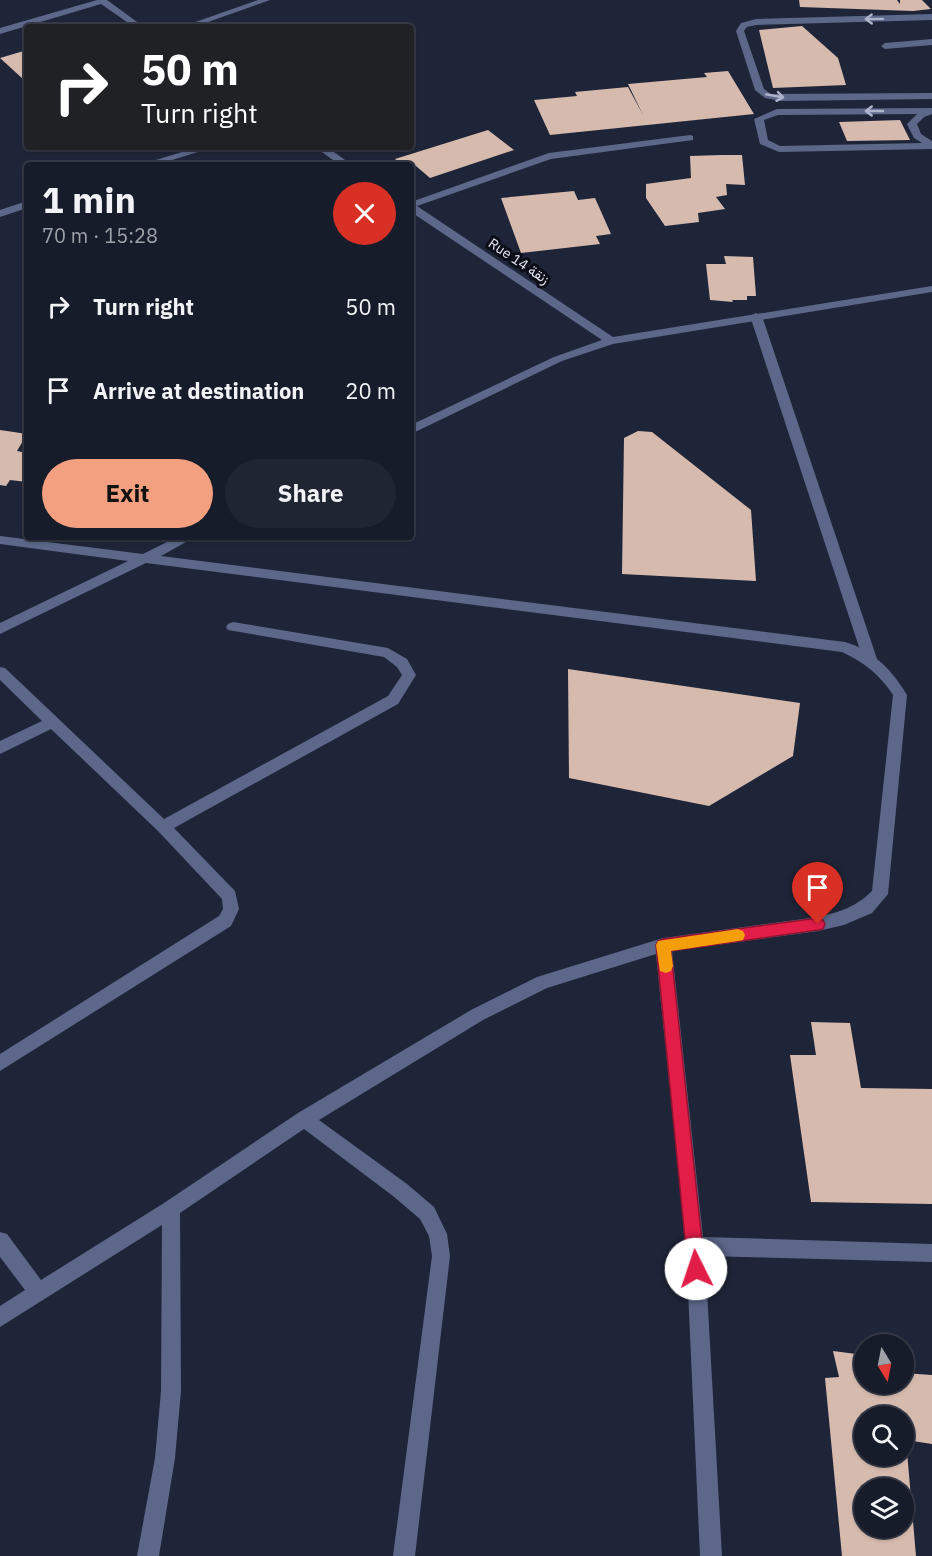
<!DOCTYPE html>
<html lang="en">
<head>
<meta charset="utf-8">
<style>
  body { margin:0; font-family:"IBM Plex Sans",Vazirmatn,sans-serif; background:#202532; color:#f1f3f6; height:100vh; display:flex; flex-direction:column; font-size:22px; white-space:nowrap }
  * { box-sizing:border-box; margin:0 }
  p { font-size:20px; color:#9ea1a8 }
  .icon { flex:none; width:33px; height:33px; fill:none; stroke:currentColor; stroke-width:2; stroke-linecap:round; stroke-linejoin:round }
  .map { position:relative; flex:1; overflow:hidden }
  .sheet { position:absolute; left:24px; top:162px; width:390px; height:378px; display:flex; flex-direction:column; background:#171c2a; border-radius:6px; box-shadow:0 2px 4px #0004,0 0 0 2px #363a47 }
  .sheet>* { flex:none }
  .hud { position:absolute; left:24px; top:24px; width:390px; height:126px; border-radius:6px; box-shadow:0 2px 4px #0004,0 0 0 2px #363a47; background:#202124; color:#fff; overflow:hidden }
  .needle { width:39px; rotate:170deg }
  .buttons { position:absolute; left:854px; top:1334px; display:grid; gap:12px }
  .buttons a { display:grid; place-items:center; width:60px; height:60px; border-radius:50%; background:#171c2a; box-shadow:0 2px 4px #0004,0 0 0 2px #363a47; font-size:30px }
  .pin { position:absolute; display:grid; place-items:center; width:51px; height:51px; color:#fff; margin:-62px -26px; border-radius:50% 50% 50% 0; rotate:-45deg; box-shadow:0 0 6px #0007 }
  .pin .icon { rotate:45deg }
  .me { position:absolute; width:66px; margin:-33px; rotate:356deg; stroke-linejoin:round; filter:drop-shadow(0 0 4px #0008) }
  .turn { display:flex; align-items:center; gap:21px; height:126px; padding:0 18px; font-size:27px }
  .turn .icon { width:78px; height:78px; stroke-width:2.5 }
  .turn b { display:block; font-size:42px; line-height:51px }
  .round { display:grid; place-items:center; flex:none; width:63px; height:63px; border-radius:32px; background:#202532 }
  .overview { display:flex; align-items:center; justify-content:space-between; height:102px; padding:0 18px }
  h1 { font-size:36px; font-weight:800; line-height:45px }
  .button { display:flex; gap:12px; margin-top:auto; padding:12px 18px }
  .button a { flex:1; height:69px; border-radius:36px; background:#f2a07f; color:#111; font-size:24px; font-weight:800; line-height:69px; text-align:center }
  .button a+a { background:#202532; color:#f1f3f6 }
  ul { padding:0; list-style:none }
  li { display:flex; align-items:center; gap:18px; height:84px; padding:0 18px }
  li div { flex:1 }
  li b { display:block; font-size:22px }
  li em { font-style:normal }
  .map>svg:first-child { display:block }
</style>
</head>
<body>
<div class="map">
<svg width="932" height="1556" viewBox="0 0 932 1556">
  <rect width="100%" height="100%" fill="#1f2538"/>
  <g fill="#d7baae" fill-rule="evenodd">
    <path d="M799,0H897L900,4V0H922L931,9L913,11L800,7Z"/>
    <path d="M802,26L838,58L846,85L773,88L759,30Z"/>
    <path d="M27,50V79L24,80L0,58Z"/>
    <path d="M728,71L754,114L550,135L534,100L577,96L575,92L628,87L643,115L628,84L707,77L704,73Z"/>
    <path d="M900,120L910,140L847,141L839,122Z"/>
    <path d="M488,130L514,150L430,178L416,166L411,168V165H402L395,159Z"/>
    <path d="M721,155H742L745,185L726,184L727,195L716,197L725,209L698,213L699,222L665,226L646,198V184L691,178L690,156Z"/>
    <path d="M574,191L578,200L595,198L611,234L596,236L600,244L521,253L501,198Z"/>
    <path d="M724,256L753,257L756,296H747V300H732L733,302L710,300L706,264H726Z"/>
    <path d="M0,430L27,434L17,451L27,453V458L22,467L27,468V482L10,480L6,486L0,485Z"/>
    <path d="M638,431L652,432L751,510L756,581L622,574L624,438Z"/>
    <path d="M568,669L800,703L793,756L709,806L569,778Z"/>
    <path d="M811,1022L850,1023L861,1088L932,1089V1204L811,1202L790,1055H816Z"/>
    <path d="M833,1351L864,1355V1383H903V1373L932,1375V1444L906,1440L916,1556H842L825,1378L839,1377ZM864,1416H903V1455H864ZM864,1488H903V1527H864Z"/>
  </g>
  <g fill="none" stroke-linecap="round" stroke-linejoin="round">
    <g fill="#5c678a" fill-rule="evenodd">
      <path d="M932,14V20L756,25L747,27L744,31L764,89L771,94L932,93V99L781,101L765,98L755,90L736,31L741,23L756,19Z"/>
      <path d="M932,39V45L885,49L881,46L885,43Z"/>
      <path d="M932,108V114L924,117L917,124L921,134L932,141V149L779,152L760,144L754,119L777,109ZM917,114L907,124L914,138L922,143L780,146L768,140L764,120L778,115Z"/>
      <path d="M756,313L762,316L877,659L875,663L870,664L863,659L750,316Z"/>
    </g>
    <g fill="#5c678a" fill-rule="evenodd">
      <path d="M97,0H107L144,27H134L101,4L0,34V28Z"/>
      <path d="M258,0H270L194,27H181Z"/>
      <path d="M690,135L693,136V140L551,159L417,206L613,337L932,286V292L613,344L562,361L411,434V425L554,357L602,340L411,212V202L549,153Z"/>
      <path d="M198,147H214L156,165H140Z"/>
      <path d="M315,147H327L352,165H340Z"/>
      <path d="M27,201V208L0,217V210Z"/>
      <path d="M0,536L143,554L177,537H195L161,556L845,642C873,650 893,671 907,695L888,894L872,913L844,925L818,931L672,951L703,1237L932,1244V1262L705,1256L722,1556H700L686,1246L656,954L547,988L483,1020L319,1120L407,1184L434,1207L447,1234L450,1256L415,1556H393L432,1256L429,1236L420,1219L393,1196L304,1129L180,1213L181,1391L175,1458L159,1556H137L155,1458L161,1391L162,1225L0,1327V1306L25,1290L0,1257V1232L7,1234L41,1280L164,1203L298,1113L471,1010L537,977L663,938L818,917C840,912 856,907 872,891L893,695C880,675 864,662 842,652L146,563L0,634V623L128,561L0,544Z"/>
      <path d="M233,622L388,648L407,659L416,675L398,704L174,828L235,891L239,909L231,926L0,1071V1054L219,916L223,909L222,899L158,831L51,729L0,754V741L42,721L0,680V667L5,668L164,819L388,696L402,675L397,667L384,657L228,630L226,627L228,624Z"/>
    </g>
  </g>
  <defs><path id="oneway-shaft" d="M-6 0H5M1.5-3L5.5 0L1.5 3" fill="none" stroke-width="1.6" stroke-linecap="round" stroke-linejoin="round" transform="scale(1.5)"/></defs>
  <g stroke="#acb3ca">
    <use href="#oneway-shaft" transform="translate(874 19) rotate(179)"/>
    <use href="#oneway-shaft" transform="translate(775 96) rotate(10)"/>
    <use href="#oneway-shaft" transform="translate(874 111) rotate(180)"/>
  </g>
  <path fill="#e11d48" stroke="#92132f" stroke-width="1.5" d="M818,918L823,920L825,924L823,929L818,930L671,951L705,1269L702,1276L696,1278L690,1276L688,1269L656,945L658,941L663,939Z"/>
  <path fill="#f59e0b" d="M738,929L743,931L745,935L743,940L738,941L671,951L673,966L671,971L666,973L660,971L656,945L658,941Z"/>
  <g text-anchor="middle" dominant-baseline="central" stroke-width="6" stroke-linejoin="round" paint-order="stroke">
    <g font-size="14" fill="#e2e6f4" stroke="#0c0e17">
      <text transform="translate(519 261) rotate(34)">Rue 14 زنقة</text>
    </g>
  </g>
</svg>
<div class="buttons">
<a><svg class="needle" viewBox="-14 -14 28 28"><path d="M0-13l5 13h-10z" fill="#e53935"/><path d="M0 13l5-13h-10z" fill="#9ea1a8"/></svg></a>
<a><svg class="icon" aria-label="search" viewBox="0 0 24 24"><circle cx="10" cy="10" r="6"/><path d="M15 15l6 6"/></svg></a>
<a><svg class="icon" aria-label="layers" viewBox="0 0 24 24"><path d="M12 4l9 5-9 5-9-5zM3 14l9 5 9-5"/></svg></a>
</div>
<div class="pin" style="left:818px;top:924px;background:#d93025"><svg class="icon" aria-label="arrive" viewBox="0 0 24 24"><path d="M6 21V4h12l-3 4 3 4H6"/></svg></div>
<svg class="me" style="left:696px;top:1269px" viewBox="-20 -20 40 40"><circle r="19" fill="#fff"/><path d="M0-13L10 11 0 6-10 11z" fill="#e11d48"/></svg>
<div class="hud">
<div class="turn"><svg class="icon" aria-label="right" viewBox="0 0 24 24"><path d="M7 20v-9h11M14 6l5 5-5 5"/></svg><div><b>50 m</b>Turn right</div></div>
</div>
<section class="sheet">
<div class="overview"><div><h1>1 min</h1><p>70 m · 15:28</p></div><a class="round" style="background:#d93025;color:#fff"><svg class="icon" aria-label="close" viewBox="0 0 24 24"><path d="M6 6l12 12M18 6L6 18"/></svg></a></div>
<ul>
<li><svg class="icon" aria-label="right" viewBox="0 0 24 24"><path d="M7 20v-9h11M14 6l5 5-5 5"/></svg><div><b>Turn right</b></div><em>50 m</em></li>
<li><svg class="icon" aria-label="arrive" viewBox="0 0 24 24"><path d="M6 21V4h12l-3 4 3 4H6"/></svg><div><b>Arrive at destination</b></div><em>20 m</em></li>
</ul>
<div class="button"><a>Exit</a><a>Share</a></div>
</section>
</div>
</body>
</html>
